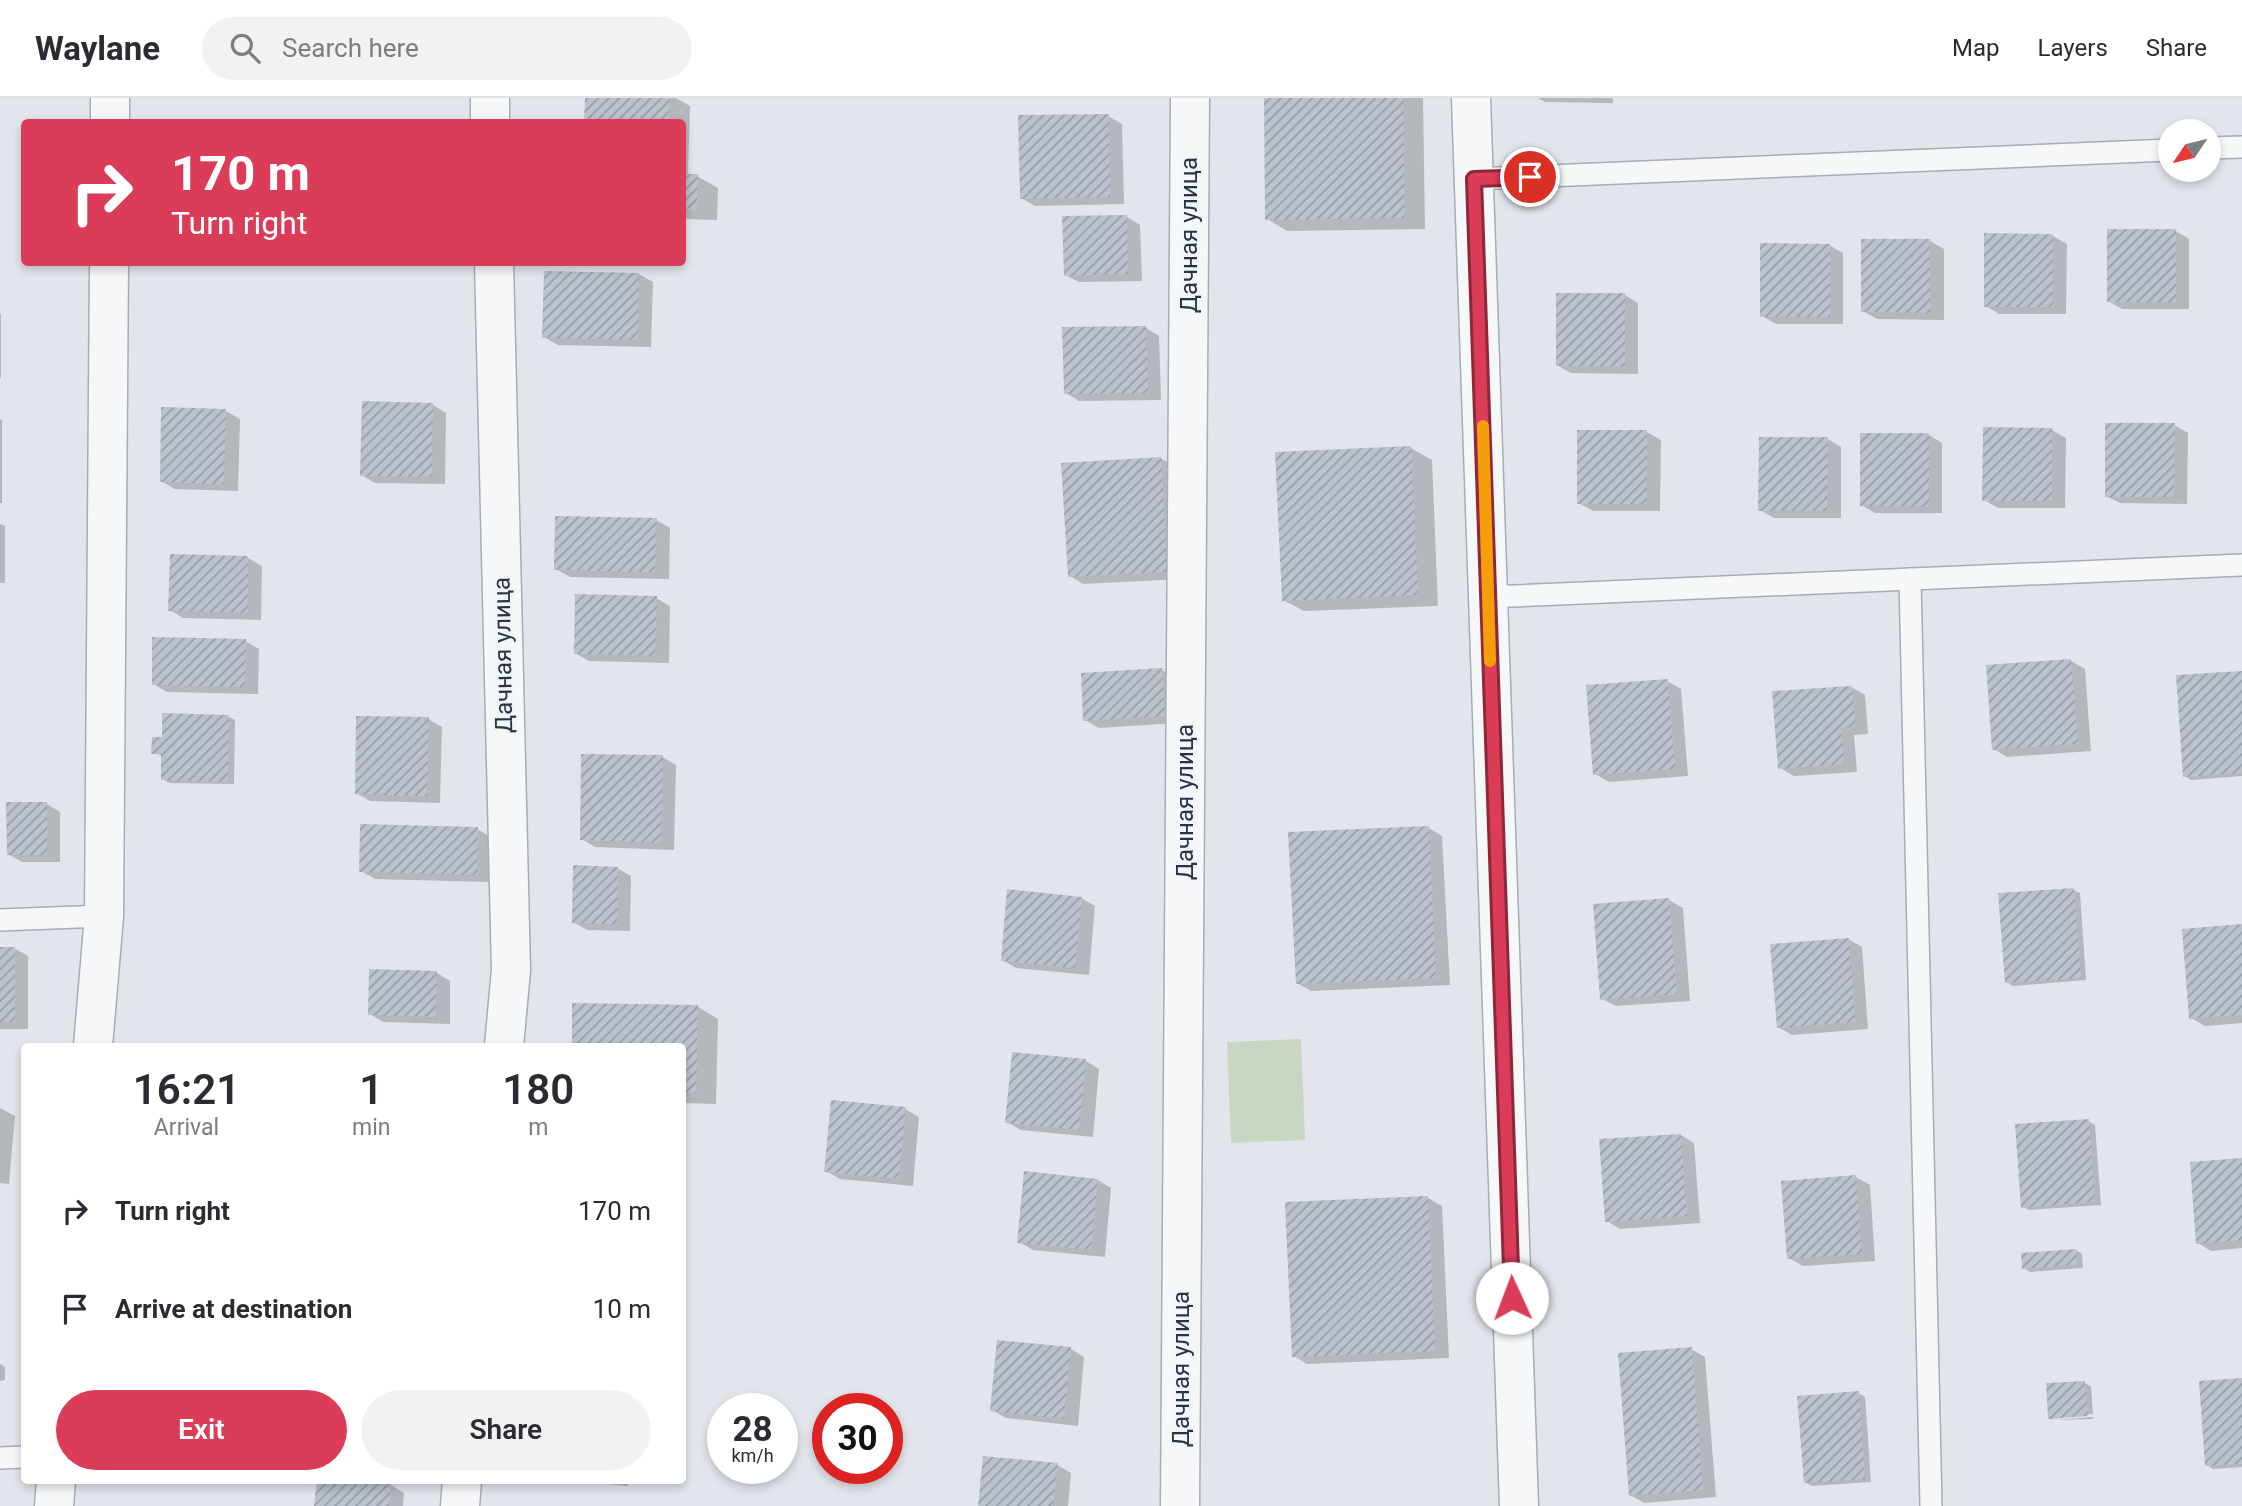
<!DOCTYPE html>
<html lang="en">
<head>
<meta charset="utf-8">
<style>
  body { margin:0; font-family:Roboto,sans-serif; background:#f2f2f3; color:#2b2b33; height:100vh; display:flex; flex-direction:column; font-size:26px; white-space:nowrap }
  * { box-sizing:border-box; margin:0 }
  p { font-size:23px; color:#7c7c81 }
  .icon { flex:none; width:38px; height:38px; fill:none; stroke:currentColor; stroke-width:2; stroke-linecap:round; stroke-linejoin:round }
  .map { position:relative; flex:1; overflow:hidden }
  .drawer { position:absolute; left:21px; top:945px; width:665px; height:441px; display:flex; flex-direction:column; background:#fff; border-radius:7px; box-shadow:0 4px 10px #0003 }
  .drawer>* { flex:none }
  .top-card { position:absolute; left:21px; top:21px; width:665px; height:147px; border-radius:7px; box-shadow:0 4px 10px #0003; background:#db3c57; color:#fff; overflow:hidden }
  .needle { width:46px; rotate:235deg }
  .fabs { position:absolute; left:2158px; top:21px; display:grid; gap:14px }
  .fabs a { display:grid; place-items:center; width:63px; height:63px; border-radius:50%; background:#fff; box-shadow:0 4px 10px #0003; font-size:35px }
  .speed { position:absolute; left:707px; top:1295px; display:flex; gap:14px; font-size:35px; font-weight:700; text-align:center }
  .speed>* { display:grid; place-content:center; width:91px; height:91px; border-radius:50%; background:#fff; box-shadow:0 4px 10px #0003; line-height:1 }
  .speed small { font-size:18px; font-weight:400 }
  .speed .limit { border:10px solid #d22; background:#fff; color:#111 }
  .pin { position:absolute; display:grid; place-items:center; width:60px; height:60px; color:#fff; margin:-30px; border:4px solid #fff; border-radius:50%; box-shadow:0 2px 7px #0007 }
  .me { position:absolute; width:77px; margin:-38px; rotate:358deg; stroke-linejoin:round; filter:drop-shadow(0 0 5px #0008) }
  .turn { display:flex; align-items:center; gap:24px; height:147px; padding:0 35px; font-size:32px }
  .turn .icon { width:91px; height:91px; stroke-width:2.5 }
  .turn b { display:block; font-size:49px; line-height:60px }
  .eta { display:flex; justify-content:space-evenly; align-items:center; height:119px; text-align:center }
  .eta b { font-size:42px; font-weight:600; line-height:49px }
  .cta { display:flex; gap:14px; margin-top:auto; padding:14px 35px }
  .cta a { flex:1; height:80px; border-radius:42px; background:#db3c57; color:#fff; font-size:28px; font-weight:600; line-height:80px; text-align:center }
  .cta a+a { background:#f2f2f3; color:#2b2b33 }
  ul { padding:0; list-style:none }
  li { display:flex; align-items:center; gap:21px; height:98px; padding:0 35px }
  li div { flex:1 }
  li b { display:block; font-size:26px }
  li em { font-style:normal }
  header { display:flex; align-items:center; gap:42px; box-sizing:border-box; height:98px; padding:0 35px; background:#fff; border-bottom:2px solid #e1e1e2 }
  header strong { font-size:33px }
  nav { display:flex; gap:38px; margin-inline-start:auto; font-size:24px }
  .search { width:490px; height:63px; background:#f2f2f3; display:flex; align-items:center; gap:18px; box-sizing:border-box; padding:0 24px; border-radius:38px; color:#7c7c81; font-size:26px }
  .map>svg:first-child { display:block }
</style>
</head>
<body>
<header>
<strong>Waylane</strong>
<div class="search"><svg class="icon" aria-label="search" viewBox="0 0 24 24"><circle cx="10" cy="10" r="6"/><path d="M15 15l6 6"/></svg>Search here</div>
<nav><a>Map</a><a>Layers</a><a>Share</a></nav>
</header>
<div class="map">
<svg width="2242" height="1408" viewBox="0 0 2242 1408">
  <defs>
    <pattern id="building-hatch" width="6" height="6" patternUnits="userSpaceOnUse" patternTransform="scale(1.75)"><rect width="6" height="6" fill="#bbc2cc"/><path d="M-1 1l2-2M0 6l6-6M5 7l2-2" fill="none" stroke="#989ea7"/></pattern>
  </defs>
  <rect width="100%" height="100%" fill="#e2e6ec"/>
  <path fill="#c8d6c2" d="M1301,941L1305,1042L1231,1045L1227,944Z"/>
  <g fill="#0003">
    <path d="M586,0H676L690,8L688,77L697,78L718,90L717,122L682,121V24H586Z"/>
    <path d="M1265,0H1423L1425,131L1287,133L1267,121Z"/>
    <path d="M1538,0H1613V5L1545,4Z"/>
    <path d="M1108,18L1122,26L1124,106L1035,108L1021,100Z"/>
    <path d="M1127,119L1140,127L1142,183L1079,184L1065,177Z"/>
    <path d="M2176,133L2189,141V211H2122L2108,203Z"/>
    <path d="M2053,138L2067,146L2066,216H1999L1986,208Z"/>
    <path d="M1930,143L1944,151V222L1877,221L1863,213Z"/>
    <path d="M1829,147L1843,155V226H1776L1762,218Z"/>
    <path d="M545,174L639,176L653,184L651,249L558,247L544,239Z"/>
    <path d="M1625,197L1638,205V276L1571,275L1557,267Z"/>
    <path d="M0,215L1,216V280H0Z"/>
    <path d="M1146,230L1159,238L1161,302L1079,303L1066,295Z"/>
    <path d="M433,307L446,315L445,386L375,385L361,377Z"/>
    <path d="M226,313L240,321L238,393L175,391L161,383Z"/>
    <path d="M0,321L2,322V405H0Z"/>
    <path d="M2174,327L2188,335L2187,406L2120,405L2106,398Z"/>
    <path d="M2052,332L2066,340L2065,410H1998L1984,402Z"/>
    <path d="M1647,334L1661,342L1660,413H1593L1579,405Z"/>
    <path d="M1929,337L1942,345V415H1875L1861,407Z"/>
    <path d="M1828,341L1841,349V420H1774L1760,412Z"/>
    <path d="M1411,350L1432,362L1438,508L1304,513L1283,502Z"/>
    <path d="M1160,360L1174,368L1181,481L1083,486L1070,478Z"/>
    <path d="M656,422L670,430L669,481L570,479L556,471Z"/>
    <path d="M0,426L5,428V485H0Z"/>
    <path d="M248,460L262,468L261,522L183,520L170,512Z"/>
    <path d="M656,500L670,508L669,565L589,563L575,555Z"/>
    <path d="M245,543L259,551L258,596L167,594L153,586Z"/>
    <path d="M2071,563L2085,571L2091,653L2007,659L1994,651Z"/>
    <path d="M1162,572L1176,580L1178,625L1099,630L1085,622Z"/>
    <path d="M2242,574V678L2191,682L2185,678Z"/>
    <path d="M1667,583L1681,591L1688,678L1609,684L1595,676Z"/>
    <path d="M1851,589L1865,597L1868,636L1854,637L1857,674L1794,678L1780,670Z"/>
    <path d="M229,619L235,622L234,686L169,685L163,681V658L153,655L163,641Z"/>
    <path d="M428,621L442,629L440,705L370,703L356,695Z"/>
    <path d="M662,659L676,667L674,752L595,749L582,741Z"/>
    <path d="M47,706L60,714V764H22L8,756Z"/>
    <path d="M1429,730L1442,738L1450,887L1311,893L1297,885Z"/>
    <path d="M477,731L491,739L490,784L375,781L361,773Z"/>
    <path d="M617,770L631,778L630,833L587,832L573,824Z"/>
    <path d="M2073,792L2080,795L2086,882L2013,888L2007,884Z"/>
    <path d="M1081,800L1095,808L1089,877L1016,870L1003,862Z"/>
    <path d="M1669,802L1683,810L1690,903L1616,908L1602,901Z"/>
    <path d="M2242,828V925L2205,928L2191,920Z"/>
    <path d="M1848,841L1862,849L1868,931L1792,937L1778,929Z"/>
    <path d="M0,850H14L28,858V931H0Z"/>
    <path d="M437,875L450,883V926L383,924L370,916Z"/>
    <path d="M698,909L718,921L716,1006L682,1005V948H581L574,944Z"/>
    <path d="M1086,963L1099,971L1093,1039L1021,1032L1007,1024Z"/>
    <path d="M0,1010L15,1018L9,1086L0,1085Z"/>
    <path d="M905,1011L919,1019L913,1088L840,1081L826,1073Z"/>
    <path d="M2088,1023L2095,1027L2101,1107L2029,1112L2023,1109Z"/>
    <path d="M1681,1037L1694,1045L1700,1125L1620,1131L1607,1123Z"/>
    <path d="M2242,1062V1150L2211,1153L2198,1145Z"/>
    <path d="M1856,1079L1870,1087L1875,1163L1803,1168L1789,1160Z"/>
    <path d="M1098,1082L1111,1090L1105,1159L1033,1152L1019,1144Z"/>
    <path d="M1428,1100L1442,1108L1449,1260L1307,1266L1294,1258Z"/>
    <path d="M2076,1152L2082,1156L2083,1170L2030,1174L2024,1170Z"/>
    <path d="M1071,1251L1084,1259L1078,1328L1006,1320L992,1312Z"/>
    <path d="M1691,1251L1705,1259L1716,1399L1644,1405L1630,1397Z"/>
    <path d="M0,1266L5,1269V1282L0,1283Z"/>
    <path d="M2242,1282V1369L2213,1371L2207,1367Z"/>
    <path d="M2084,1285L2091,1288L2093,1316L2053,1319V1322L2050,1320Z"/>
    <path d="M1858,1295L1865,1299L1871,1384L1812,1388L1805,1384Z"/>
    <path d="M2093,1319V1321L2054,1322Z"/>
    <path d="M1057,1367L1071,1375L1068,1408H980Z"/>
    <path d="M569,1382H628V1388Z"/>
    <path d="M391,1387L404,1395L403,1408H316Z"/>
  </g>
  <g fill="url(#building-hatch)">
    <path d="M585,0H670L669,24H584Z"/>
    <path d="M1264,0H1403L1405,120L1265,122Z"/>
    <path d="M1109,16L1110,99L1020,101L1018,17Z"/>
    <path d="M682,76H698L697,111H682Z"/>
    <path d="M1127,117L1128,176L1064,178L1062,118Z"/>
    <path d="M2107,131H2176V205L2107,204Z"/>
    <path d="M1984,135L2053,136V209H1984Z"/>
    <path d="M1861,141H1930V215L1861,214Z"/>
    <path d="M1760,145L1830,146V219H1760Z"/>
    <path d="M544,173L639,175L638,242L542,240Z"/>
    <path d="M1556,195H1625V269L1556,268Z"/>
    <path d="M1146,228L1148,295L1064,296L1062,229Z"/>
    <path d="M362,303L433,305L432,379L360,378Z"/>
    <path d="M161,309L226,311L224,386L160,384Z"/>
    <path d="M2105,325H2175L2174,399H2105Z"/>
    <path d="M1983,329L2052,330V403H1982Z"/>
    <rect x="1577" y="332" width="70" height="74"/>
    <path d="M1860,335H1929V409L1860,408Z"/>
    <path d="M1759,339H1828L1827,413H1758Z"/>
    <path d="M1411,348L1418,497L1282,503L1275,354Z"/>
    <path d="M1161,359L1168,474L1068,479L1061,365Z"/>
    <path d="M555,418L657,420L655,474L554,472Z"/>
    <path d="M170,456L248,458V515L168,513Z"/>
    <path d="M575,496L657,498L655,558L574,556Z"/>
    <path d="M152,539L246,541L245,589L152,587Z"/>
    <path d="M2071,561L2078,646L1992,652L1986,567Z"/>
    <path d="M1162,570L1165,618L1083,623L1081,575Z"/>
    <path d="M2242,573V675L2183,679L2176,577Z"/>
    <path d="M1668,581L1675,671L1593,677L1586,587Z"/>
    <path d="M1852,588L1855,629L1841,630L1844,666L1778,671L1772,593Z"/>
    <path d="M162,615L229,617L228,684L161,682V656H151L152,639H162Z"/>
    <path d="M356,618L429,619L427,698L355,696Z"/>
    <path d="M581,656L663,657L661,745L580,742Z"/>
    <path d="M6,704H47V757H7Z"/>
    <path d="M360,726L478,729L477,777L359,774Z"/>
    <path d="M1429,728L1436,880L1296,886L1288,734Z"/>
    <path d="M573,767L618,769L617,826L572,825Z"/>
    <path d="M2074,790L2081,880L2005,885L1998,795Z"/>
    <path d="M1007,791L1082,799L1075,870L1001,863Z"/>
    <path d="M1669,800L1677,896L1600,902L1593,806Z"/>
    <path d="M2242,826V917L2189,921L2182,831Z"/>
    <path d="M1849,840L1855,924L1777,930L1770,846Z"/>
    <rect x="0" y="849" width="15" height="75"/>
    <path d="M369,871L437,873L436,919L368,917Z"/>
    <path d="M572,905L698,907L696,995H682V948H607V947L572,945Z"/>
    <path d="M1012,954L1086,961L1079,1032L1005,1025Z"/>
    <path d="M831,1002L906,1009L899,1081L824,1074Z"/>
    <path d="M2089,1021L2095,1104L2021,1110L2015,1026Z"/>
    <path d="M1681,1036L1687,1118L1605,1124L1599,1041Z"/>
    <path d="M2242,1060V1142L2196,1146L2190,1064Z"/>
    <path d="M1024,1073L1098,1081L1091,1152L1017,1145Z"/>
    <path d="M1856,1077L1862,1156L1787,1161L1781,1083Z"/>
    <path d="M1428,1098L1435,1253L1292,1259L1285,1104Z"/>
    <path d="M2076,1151L2077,1167L2022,1171L2021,1155Z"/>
    <path d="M997,1242L1071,1249L1064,1321L990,1313Z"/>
    <path d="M1692,1249L1703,1392L1629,1398L1618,1255Z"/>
    <path d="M2242,1280V1366L2205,1368L2199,1283Z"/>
    <path d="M2085,1283L2088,1318L2048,1321L2046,1285Z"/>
    <path d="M1859,1293L1865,1381L1804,1385L1797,1298Z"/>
    <path d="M983,1358L1058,1365L1053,1408H978Z"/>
    <path d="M317,1382H365L391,1385L389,1408H314Z"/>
  </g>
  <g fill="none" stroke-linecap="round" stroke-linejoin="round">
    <defs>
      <g id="service">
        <path d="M2208,50L2242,49"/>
        <path d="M1474,81L2170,52"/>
        <path d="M1910,481L1931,1408"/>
        <path d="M1488,499L2242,467"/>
        <path d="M0,822L104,818"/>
        <path d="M0,1360L24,1359"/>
      </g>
      <g id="minor">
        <path d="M490,0V24"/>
        <path d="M1471,0L1519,1408"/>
        <path d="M110,24V0"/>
        <path d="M494,164L511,872L504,948"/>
        <path d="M93,948L104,818L109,164"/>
        <path d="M54,1408L56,1382"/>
        <path d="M460,1408L462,1382"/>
        <path d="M1180,1408L1190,0"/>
      </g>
    </defs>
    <use href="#service" stroke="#a6adb7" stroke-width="24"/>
    <use href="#minor" stroke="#a6adb7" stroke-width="41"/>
    <use href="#service" stroke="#f5f7f9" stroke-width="21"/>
    <use href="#minor" stroke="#f5f7f9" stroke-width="38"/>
  </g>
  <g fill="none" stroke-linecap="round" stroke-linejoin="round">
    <defs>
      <path id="route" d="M1512,1200L1474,81L1530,79"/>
    </defs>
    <use href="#route" stroke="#8e2739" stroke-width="18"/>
    <use href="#route" stroke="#db3c57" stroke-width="12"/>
    <path stroke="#f59e0b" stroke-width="12" d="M1483,328L1490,563"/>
  </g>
  <g text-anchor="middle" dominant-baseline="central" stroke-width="6" stroke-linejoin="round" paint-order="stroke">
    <g font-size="24" fill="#283346" stroke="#f2f5f9">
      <text transform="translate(1189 137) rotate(-90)">Дачная улица</text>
      <text transform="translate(503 557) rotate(-91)">Дачная улица</text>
      <text transform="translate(1185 704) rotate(-90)">Дачная улица</text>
      <text transform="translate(1181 1271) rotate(-90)">Дачная улица</text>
    </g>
  </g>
</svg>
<div class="fabs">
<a><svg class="needle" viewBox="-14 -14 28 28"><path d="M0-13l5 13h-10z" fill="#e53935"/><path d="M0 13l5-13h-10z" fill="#7c7c81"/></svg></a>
</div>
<div class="speed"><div>28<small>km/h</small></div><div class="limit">30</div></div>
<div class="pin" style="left:1530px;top:79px;background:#d93025"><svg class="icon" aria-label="arrive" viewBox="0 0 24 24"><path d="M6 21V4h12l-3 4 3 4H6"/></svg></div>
<svg class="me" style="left:1512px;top:1200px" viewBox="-20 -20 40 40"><circle r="19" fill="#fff"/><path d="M0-13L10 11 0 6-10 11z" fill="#db3c57"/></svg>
<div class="top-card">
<div class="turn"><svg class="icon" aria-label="right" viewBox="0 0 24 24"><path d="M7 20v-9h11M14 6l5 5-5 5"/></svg><div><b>170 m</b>Turn right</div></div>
</div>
<section class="drawer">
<div class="eta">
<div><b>16:21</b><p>Arrival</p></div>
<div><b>1</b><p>min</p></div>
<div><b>180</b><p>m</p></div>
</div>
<ul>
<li><svg class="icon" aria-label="right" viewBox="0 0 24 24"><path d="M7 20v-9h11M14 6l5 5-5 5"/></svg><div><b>Turn right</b></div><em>170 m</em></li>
<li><svg class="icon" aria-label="arrive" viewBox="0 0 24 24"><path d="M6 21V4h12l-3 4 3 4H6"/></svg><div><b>Arrive at destination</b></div><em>10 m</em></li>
</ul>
<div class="cta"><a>Exit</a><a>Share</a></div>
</section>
</div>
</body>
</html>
